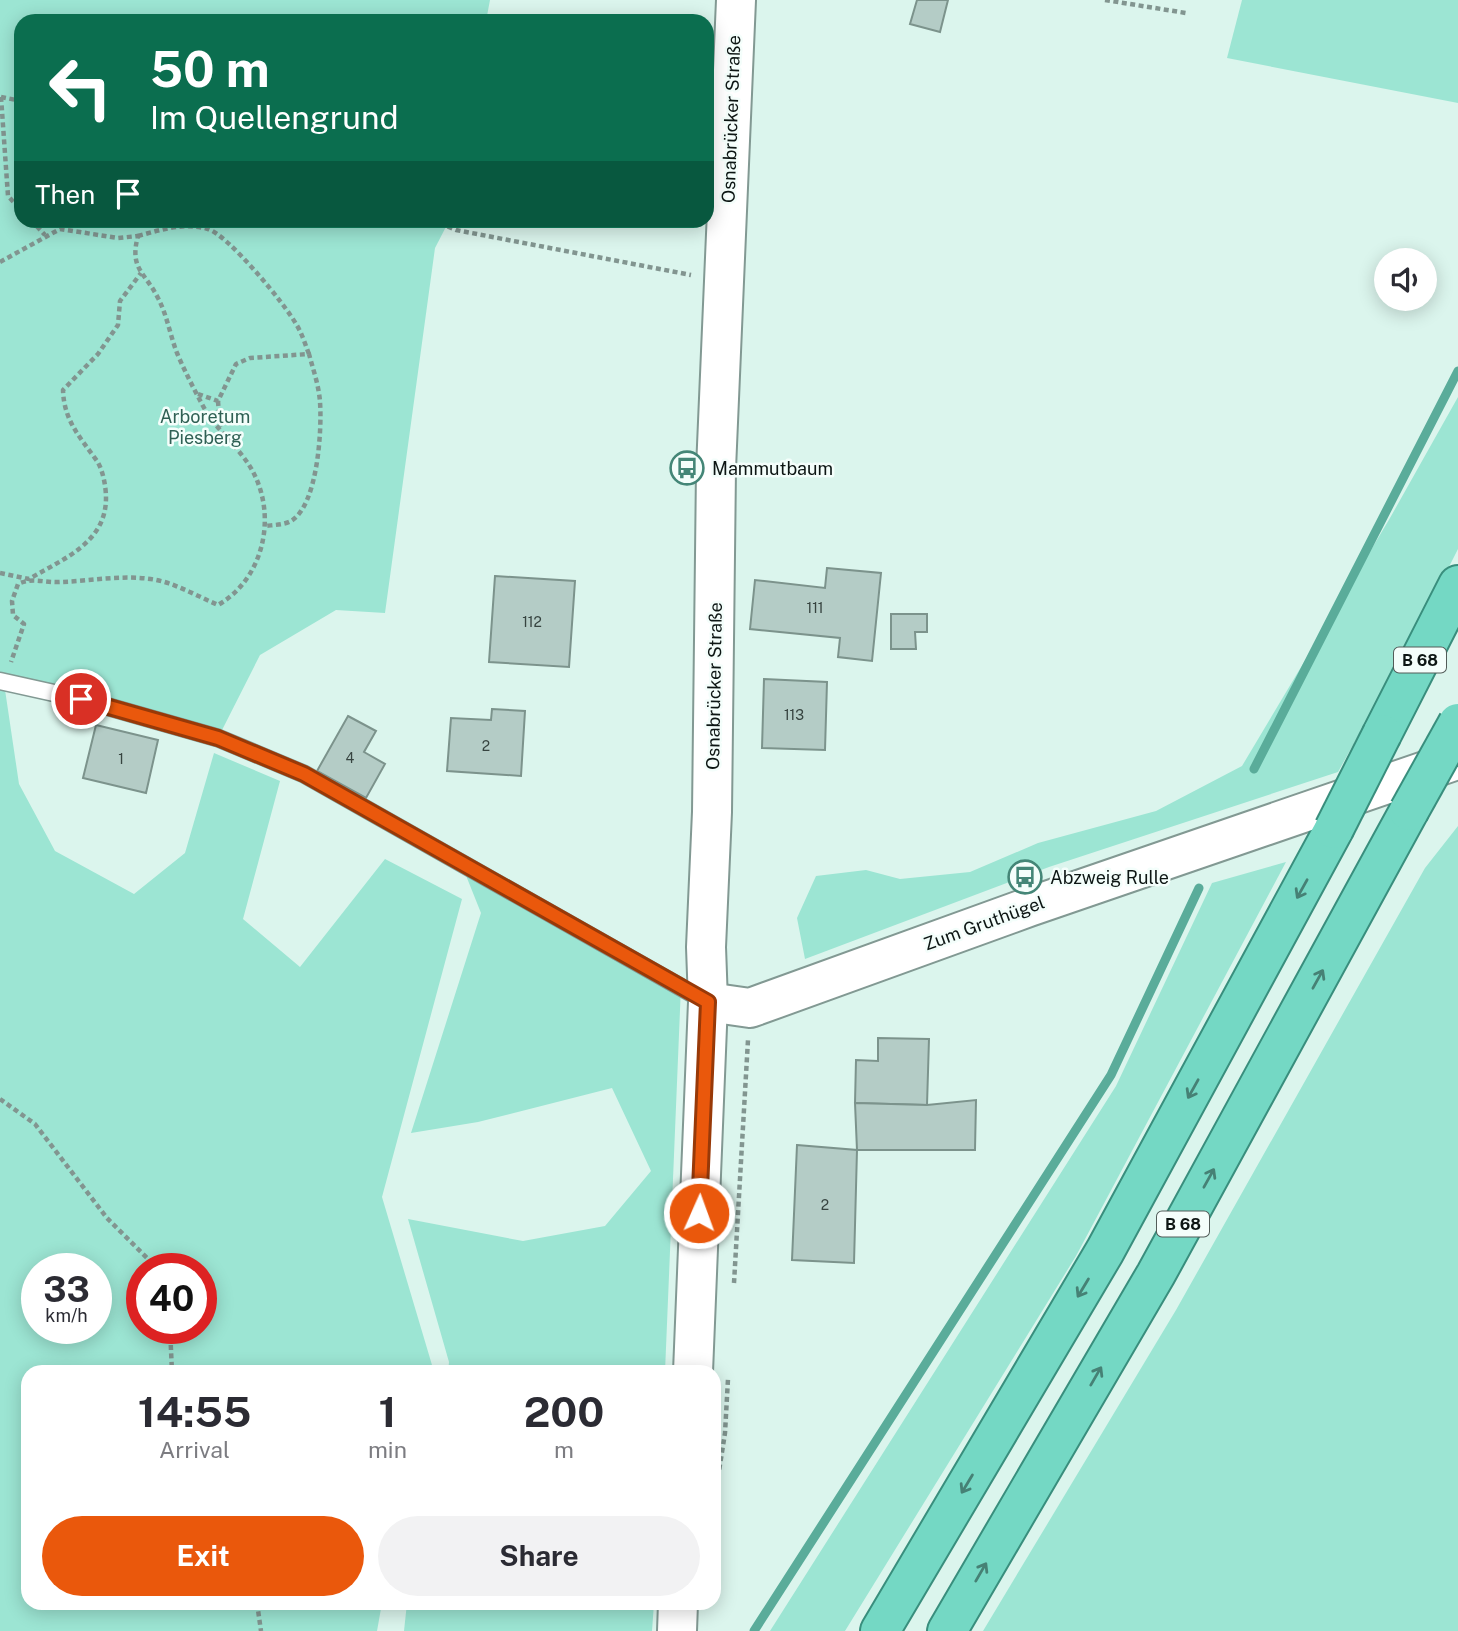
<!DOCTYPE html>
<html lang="en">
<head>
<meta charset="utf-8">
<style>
  body { margin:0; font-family:"Public Sans",sans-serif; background:#f2f2f3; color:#2b2b33; height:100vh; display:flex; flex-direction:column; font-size:26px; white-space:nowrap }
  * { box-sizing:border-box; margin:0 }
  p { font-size:23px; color:#7c7c81 }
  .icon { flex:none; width:38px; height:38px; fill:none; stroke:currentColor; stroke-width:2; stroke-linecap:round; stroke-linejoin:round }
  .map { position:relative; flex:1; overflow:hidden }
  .drawer { position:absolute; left:21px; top:1365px; width:700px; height:245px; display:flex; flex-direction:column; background:#fff; border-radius:21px; box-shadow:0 4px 18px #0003 }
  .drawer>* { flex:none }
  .guide { position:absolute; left:14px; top:14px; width:700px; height:214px; border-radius:21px; box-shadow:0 4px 18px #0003; background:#0b6e4f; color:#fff; overflow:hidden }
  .fabs { position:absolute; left:1374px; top:248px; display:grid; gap:14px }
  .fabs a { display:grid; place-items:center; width:63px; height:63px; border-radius:50%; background:#fff; box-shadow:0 4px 18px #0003; font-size:35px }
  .speed { position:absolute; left:21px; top:1253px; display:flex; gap:14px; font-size:35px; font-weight:700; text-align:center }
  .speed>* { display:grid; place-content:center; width:91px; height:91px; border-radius:50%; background:#fff; box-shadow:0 4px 18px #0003; line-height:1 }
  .speed small { font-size:18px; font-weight:400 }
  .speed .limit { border:10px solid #d22; background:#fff; color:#111 }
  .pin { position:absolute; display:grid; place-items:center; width:60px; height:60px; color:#fff; margin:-30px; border:4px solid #fff; border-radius:50%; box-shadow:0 2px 7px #0007 }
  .me { position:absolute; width:77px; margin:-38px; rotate:2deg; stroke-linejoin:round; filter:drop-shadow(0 0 5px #0008) }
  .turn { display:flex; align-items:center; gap:24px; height:147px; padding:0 21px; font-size:32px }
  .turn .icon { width:91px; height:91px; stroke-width:2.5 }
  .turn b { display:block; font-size:49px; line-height:60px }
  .then { display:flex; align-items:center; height:66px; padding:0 21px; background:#0003; gap:14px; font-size:26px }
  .eta { display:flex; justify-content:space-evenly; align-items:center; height:119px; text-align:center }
  .eta b { font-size:42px; font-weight:700; line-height:49px }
  .cta { display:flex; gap:14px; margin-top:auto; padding:14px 21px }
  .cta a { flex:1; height:80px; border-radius:42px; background:#ea580c; color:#fff; font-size:28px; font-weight:700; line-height:80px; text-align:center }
  .cta a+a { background:#f2f2f3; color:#2b2b33 }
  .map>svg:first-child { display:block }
</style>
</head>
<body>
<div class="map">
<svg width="1458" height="1631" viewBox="0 0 1458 1631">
  <rect width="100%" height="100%" fill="#dbf5ed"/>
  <g fill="#9ce5d3" fill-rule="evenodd">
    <path d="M0,0H490L486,21H21V220L449,221L435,248L385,613L336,610L260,655L218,738L4,683L19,784L55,851L134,894L185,853L214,753L280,781L243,919L300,967L385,859L462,899L382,1197L432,1365L430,1372H28V1603H382L377,1631H0ZM37,1269H96V1328H37ZM142,1269H201V1328H142Z"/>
    <path d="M1242,0H1458V103L1227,58Z"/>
    <path d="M1458,397V549L1419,626L1338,772L1049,867L805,959L797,918L816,876L866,870L900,879L970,872L1038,843L1156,811L1242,766L1390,518Z"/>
    <path d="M1458,826V1631H983L1176,1310L1425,868Z"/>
    <path d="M1286,862L1076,1256L845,1631H770L1116,1086L1212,883Z"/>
    <path d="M461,863L681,986L665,1372H448L449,1362L408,1219L523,1241L605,1226L651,1171L612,1088L478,1122L411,1133L481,913Z"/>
    <path d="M407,1603H654L652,1631H404Z"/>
  </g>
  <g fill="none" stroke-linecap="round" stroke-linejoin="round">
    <g stroke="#5aac9a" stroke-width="9">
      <path d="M1254,769L1458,371"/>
      <path d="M754,1631L1111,1075L1199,888"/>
    </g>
  </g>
  <g fill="#b4ccc6" stroke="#7c938c" stroke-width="2">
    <path d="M917,0H948L940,32L910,24Z"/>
    <path d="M827,568L881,573L872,661L838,657L840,638L750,629L755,580L825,588Z"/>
    <path d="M495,576L575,581L569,667L489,662Z"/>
    <path d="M891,614H927V632H915L916,649H891Z"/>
    <path d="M764,679L827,682L825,750L762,748Z"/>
    <path d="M492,709L525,711L521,776L447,771L451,718L491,720Z"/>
    <path d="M348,716L376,731L364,752L385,764L366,798L317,771Z"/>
    <path d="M96,725L158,740L146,793L83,778Z"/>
    <path d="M878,1038L929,1039L927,1105L855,1103L856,1060L878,1061Z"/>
    <path d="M976,1100L975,1150H857L855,1103L927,1105Z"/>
    <path d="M797,1145L857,1150L854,1263L792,1260Z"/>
  </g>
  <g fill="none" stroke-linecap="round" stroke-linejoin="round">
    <defs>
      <path id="service" d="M0,681L81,699L218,738L304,774L707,1002"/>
      <g id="tertiary">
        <path d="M708,1002L750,1008L1029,907L1454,761"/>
        <path d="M693,1372L708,1002L706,947L712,812L716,469L736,0"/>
        <path d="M677,1631L678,1603"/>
      </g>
      <g id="trunk">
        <path d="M1382,734L1458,585"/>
        <path d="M880,1631L1105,1251L1334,829"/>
        <path d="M947,1631L1156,1274L1409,811"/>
      </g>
    </defs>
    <use href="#service" stroke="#829993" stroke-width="19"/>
    <use href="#tertiary" stroke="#829993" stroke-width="42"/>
    <use href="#trunk" stroke="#398e7d" stroke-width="42"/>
    <g stroke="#829590" stroke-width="4.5" stroke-dasharray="5 3.5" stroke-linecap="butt">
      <path d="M1105,0L1186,13"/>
      <path d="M1,97L8,196L21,210"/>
      <path d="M1,97L21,101"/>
      <path d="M31,220L45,235"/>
      <path d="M432,220L456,230L691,275"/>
      <path d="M138,236C160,230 184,222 208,229C228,235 285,304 296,324C302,333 305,344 309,354"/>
      <path d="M0,262L60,229L118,238L138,236C129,269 145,272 158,298C167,315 170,335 177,353C185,372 194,389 203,406C215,428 236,445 249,465C279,512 265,578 218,605C202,598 185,589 168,583C134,572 95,581 60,582C44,583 33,577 18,584L12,601L13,615L24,624L11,662"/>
      <path d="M198,394L218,401L236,364L250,358L309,354C313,369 319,386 320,402C322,429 318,505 291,521C284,525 272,525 265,526"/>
      <path d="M218,401L220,427"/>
      <path d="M0,573L29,579C63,559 106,543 106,498C106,487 103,470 97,461C80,437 64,421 63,390L98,354L118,325L120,301L141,273"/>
      <path d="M0,1099L35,1124L107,1218L158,1269"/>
      <path d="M734,1283L748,1040"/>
      <path d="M170,1328L172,1372"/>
      <path d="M714,1503L725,1433L728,1379"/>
      <path d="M257,1603L261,1631"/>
    </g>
    <use href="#service" stroke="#fff" stroke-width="16"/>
    <use href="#tertiary" stroke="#fff" stroke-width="38"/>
    <use href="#trunk" stroke="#74d8c4" stroke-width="38"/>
    <defs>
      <g id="trunk-bridge">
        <path d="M1409,811L1458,723"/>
        <path d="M1334,829L1382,734"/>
      </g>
    </defs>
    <use href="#trunk-bridge" stroke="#398e7d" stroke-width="42" stroke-linecap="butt"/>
    <use href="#trunk-bridge" stroke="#74d8c4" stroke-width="38"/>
  </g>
  <defs><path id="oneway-shaft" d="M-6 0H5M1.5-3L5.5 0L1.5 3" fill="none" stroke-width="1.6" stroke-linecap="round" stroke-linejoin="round" transform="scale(1.75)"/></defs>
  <g stroke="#468175">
    <use href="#oneway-shaft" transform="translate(1302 889) rotate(119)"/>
    <use href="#oneway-shaft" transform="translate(1318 979) rotate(-61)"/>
    <use href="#oneway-shaft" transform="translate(1193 1089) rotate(119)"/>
    <use href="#oneway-shaft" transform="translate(1209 1178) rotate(-61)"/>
    <use href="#oneway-shaft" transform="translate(1083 1288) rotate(121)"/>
    <use href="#oneway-shaft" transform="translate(1096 1376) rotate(-60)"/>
    <use href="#oneway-shaft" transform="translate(967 1484) rotate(121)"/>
    <use href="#oneway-shaft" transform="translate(981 1572) rotate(-60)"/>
  </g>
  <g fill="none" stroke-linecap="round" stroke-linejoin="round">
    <defs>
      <path id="route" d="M81,699L218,738L304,774L708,1002L699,1213"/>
    </defs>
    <use href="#route" stroke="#983908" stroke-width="18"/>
    <use href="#route" stroke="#ea580c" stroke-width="12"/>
  </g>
  <defs>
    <symbol id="bus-ring" viewBox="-11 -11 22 22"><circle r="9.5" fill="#f4fefb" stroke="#448677" stroke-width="1.5"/><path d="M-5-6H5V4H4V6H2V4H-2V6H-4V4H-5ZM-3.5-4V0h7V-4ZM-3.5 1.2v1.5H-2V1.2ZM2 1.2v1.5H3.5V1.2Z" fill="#448677"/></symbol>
  </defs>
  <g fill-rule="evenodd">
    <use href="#bus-ring" x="668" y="449" width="38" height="38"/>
    <use href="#bus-ring" x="1006" y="858" width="38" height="38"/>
  </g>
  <g text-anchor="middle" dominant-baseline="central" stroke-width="5" stroke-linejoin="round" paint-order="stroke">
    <g font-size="14" fill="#374440">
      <text x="815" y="608">111</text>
      <text x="532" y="622">112</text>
      <text x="794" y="715">113</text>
      <text x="486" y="746">2</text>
      <text x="350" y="758">4</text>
      <text x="121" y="759">1</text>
      <text x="825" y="1205">2</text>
    </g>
    <g fill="#f4fefb" stroke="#525c59" stroke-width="2">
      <rect x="1394" y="647.5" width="52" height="25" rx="5"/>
      <rect x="1157" y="1211.5" width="52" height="25" rx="5"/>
    </g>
    <g font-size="16" font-weight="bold" fill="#0d1614">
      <text x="1420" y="660">B 68</text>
      <text x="1183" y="1224">B 68</text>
    </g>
    <g font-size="18" fill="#0d1614" stroke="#f4fefb">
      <text transform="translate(731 119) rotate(-88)">Osnabrücker Straße</text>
      <text transform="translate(714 686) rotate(-89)">Osnabrücker Straße</text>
      <text transform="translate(984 923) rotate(-20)">Zum Gruthügel</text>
    </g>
    <g font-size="18" fill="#2f6054" stroke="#f4fefb">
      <text x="205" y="416">Arboretum<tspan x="205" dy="21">Piesberg</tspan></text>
    </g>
    <g font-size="18" fill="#0d1614" stroke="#f4fefb" text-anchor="start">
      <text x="712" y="468">Mammutbaum</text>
      <text x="1050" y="877">Abzweig Rulle</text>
    </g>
  </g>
</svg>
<div class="fabs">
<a><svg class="icon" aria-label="sound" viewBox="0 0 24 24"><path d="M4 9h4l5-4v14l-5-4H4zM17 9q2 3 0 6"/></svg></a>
</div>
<div class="speed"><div>33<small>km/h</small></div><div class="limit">40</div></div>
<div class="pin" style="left:81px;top:699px;background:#d93025"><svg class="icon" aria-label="arrive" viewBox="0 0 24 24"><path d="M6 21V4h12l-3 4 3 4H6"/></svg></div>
<svg class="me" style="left:699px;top:1213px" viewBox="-20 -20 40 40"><circle r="17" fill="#ea580c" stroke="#fff" stroke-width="3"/><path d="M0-11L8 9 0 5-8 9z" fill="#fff"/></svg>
<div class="guide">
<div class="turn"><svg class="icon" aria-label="left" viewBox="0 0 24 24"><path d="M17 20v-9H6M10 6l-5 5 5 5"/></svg><div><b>50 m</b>Im Quellengrund</div></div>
<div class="then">Then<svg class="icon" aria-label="arrive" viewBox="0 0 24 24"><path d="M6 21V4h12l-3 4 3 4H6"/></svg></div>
</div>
<section class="drawer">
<div class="eta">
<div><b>14:55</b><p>Arrival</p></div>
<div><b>1</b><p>min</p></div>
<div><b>200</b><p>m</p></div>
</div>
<div class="cta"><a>Exit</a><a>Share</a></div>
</section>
</div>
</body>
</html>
